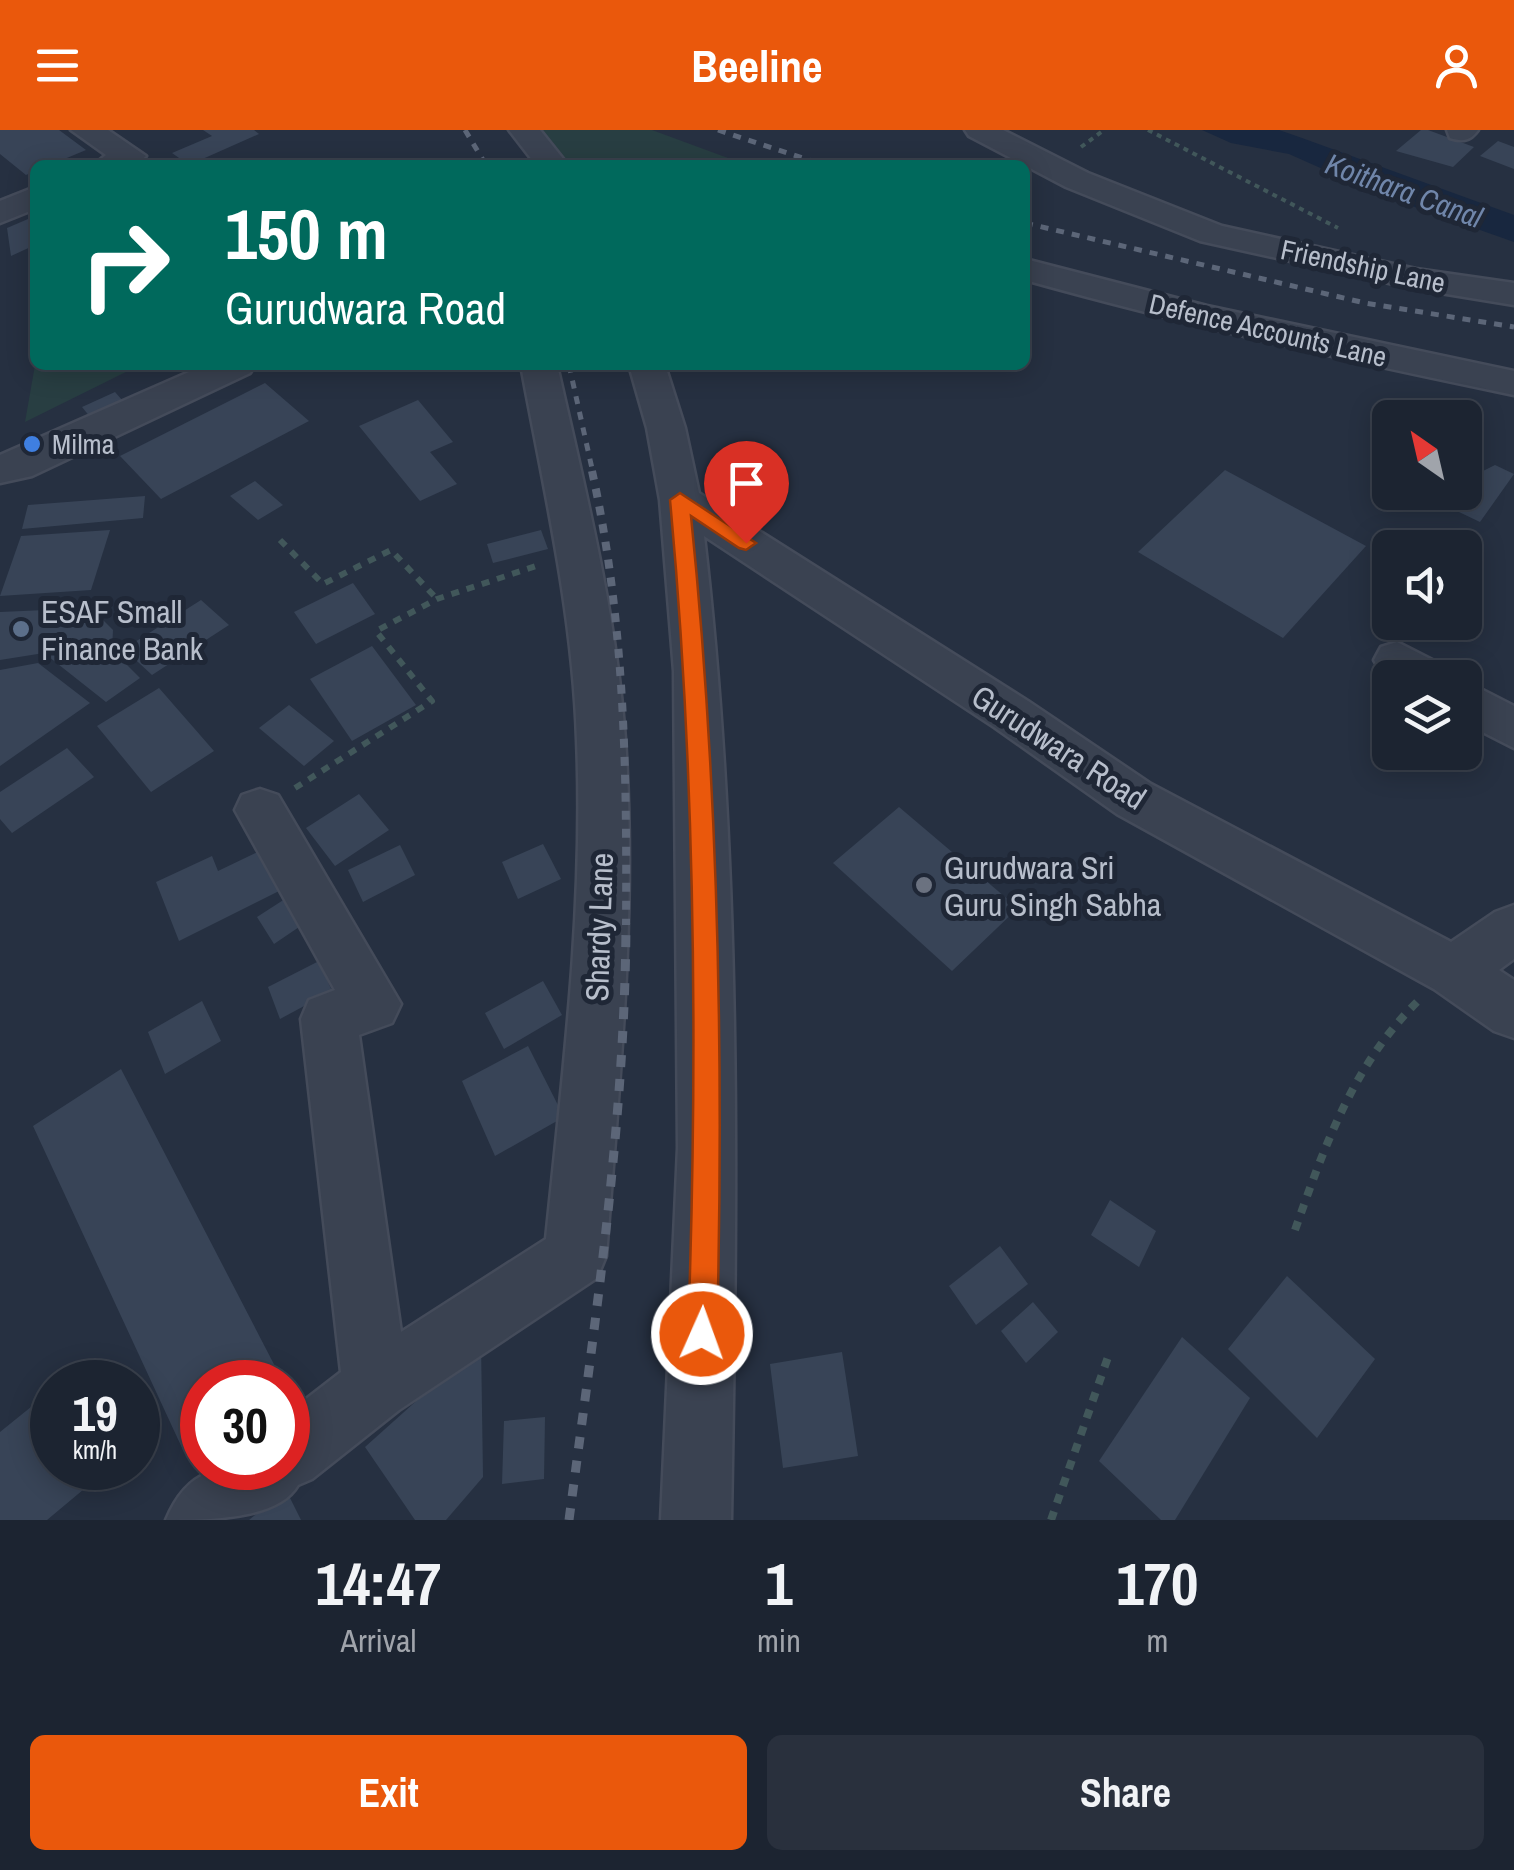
<!DOCTYPE html>
<html lang="en">
<head>
<meta charset="utf-8">
<style>
  body { margin:0; font-family:"Archivo Narrow",sans-serif; background:#29303d; color:#f1f3f6; height:100vh; display:flex; flex-direction:column; font-size:38px; white-space:nowrap }
  * { box-sizing:border-box; margin:0 }
  p { font-size:32px; color:#a0a4ab }
  .icon { flex:none; width:55px; height:55px; fill:none; stroke:currentColor; stroke-width:2; stroke-linecap:round; stroke-linejoin:round }
  .map { position:relative; height:1390px; overflow:hidden }
  .sheet { display:flex; flex-direction:column; background:#1c2431; flex:1 }
  .sheet>* { flex:none }
  .hud { position:absolute; left:30px; top:30px; width:1000px; height:210px; border-radius:15px; box-shadow:0 5px 25px #0003,0 0 0 2px #3a414d; background:#00695c; color:#fff; overflow:hidden }
  .needle { width:65px; rotate:326deg }
  .tools { position:absolute; left:1372px; top:270px; display:grid; gap:20px }
  .tools a { display:grid; place-items:center; width:110px; height:110px; border-radius:15px; background:#1c2431; box-shadow:0 5px 25px #0003,0 0 0 2px #3a414d; font-size:50px }
  .speed { position:absolute; left:30px; top:1230px; display:flex; gap:20px; font-size:50px; font-weight:700; text-align:center }
  .speed>* { display:grid; place-content:center; width:130px; height:130px; border-radius:50%; background:#1c2431; box-shadow:0 5px 25px #0003,0 0 0 2px #3a414d; line-height:1 }
  .speed small { font-size:25px; font-weight:400 }
  .speed .limit { border:15px solid #d22; background:#fff; color:#111 }
  .pin { position:absolute; display:grid; place-items:center; width:85px; height:85px; color:#fff; margin:-102px -42px; border-radius:50% 50% 50% 0; rotate:-45deg; box-shadow:0 0 10px #0007 }
  .pin .icon { rotate:45deg }
  .me { position:absolute; width:110px; margin:-55px; rotate:2deg; stroke-linejoin:round; filter:drop-shadow(0 0 8px #0008) }
  .turn { display:flex; align-items:center; gap:35px; height:210px; padding:0 30px; font-size:45px }
  .turn .icon { width:130px; height:130px; stroke-width:2.5 }
  .turn b { display:block; font-size:70px; line-height:85px }
  .eta { display:flex; justify-content:space-evenly; align-items:center; height:170px; text-align:center }
  .eta b { font-size:60px; font-weight:700; line-height:70px }
  .primary-button { display:flex; gap:20px; margin-top:auto; padding:20px 30px }
  .primary-button a { flex:1; height:115px; border-radius:15px; background:#ea580c; color:#fff; font-size:40px; font-weight:700; line-height:115px; text-align:center }
  .primary-button a+a { background:#29303d; color:#f1f3f6 }
  header { display:flex; justify-content:space-between; align-items:center; height:130px; padding:0 30px; background:#ea580c; color:#fff; font-size:45px; font-weight:700 }
  .map>svg:first-child { display:block }
</style>
</head>
<body>
<header><svg class="icon" aria-label="menu" viewBox="0 0 24 24"><path d="M4 6h16M4 12h16M4 18h16"/></svg>Beeline<svg class="icon" aria-label="person" viewBox="0 0 24 24"><circle cx="12" cy="8" r="4"/><path d="M4 21q1-7 8-7t8 7"/></svg></header>
<div class="map">
<svg width="1514" height="1390" viewBox="0 0 1514 1390">
  <rect width="100%" height="100%" fill="#263041"/>
  <g fill="#283e42">
    <path d="M539,0H652L747,35H569Z"/>
    <path d="M35,235H140L25,292Z"/>
  </g>
  <path fill="#18273f" d="M1202,0H1279L1302,8L1514,85V112L1381,65L1289,24L1231,13Z"/>
  <g fill="#384457">
    <path d="M0,0H59L86,20L50,35H35V41L26,45L0,24Z"/>
    <path d="M203,0H254L259,4L189,35L172,23L212,6Z"/>
    <path d="M1421,0H1428L1474,17L1453,37L1396,21Z"/>
    <path d="M1498,11L1514,17V39L1480,26Z"/>
    <path d="M35,86V115L11,126L7,98Z"/>
    <path d="M265,253L309,291L161,369L120,326Z"/>
    <path d="M115,262L129,278L95,293L82,277Z"/>
    <path d="M418,270L453,312L430,322L457,354L420,371L359,296Z"/>
    <path d="M1465,333L1483,341L1495,335L1514,344L1480,392L1417,362H1465Z"/>
    <path d="M1225,340L1366,416L1283,508L1138,422Z"/>
    <path d="M255,351L283,375L258,390L230,366Z"/>
    <path d="M145,366L143,388L22,399L28,375Z"/>
    <path d="M110,400L91,460L0,466L21,406Z"/>
    <path d="M541,400L548,419L493,433L487,414Z"/>
    <path d="M353,453L375,484L316,514L294,482Z"/>
    <path d="M201,470L229,495L152,545L124,519Z"/>
    <path d="M91,478L113,500L112,520L140,548L106,572L44,523L0,530V482Z"/>
    <path d="M372,516L416,575L352,611L310,549Z"/>
    <path d="M38,533L90,573L0,636V540Z"/>
    <path d="M159,558L214,621L151,662L97,596Z"/>
    <path d="M289,575L334,611L304,636L259,598Z"/>
    <path d="M67,618L94,647L12,703L0,689V662Z"/>
    <path d="M359,664L389,700L335,736L306,698Z"/>
    <path d="M899,677L1018,778L952,841L833,733Z"/>
    <path d="M543,714L561,749L518,769L502,732Z"/>
    <path d="M400,715L415,745L363,772L348,740Z"/>
    <path d="M266,718L283,759L179,811L156,752L212,726L218,741Z"/>
    <path d="M288,767L305,793L274,814L257,787Z"/>
    <path d="M319,831L332,861L280,889L268,857Z"/>
    <path d="M543,851L562,885L504,919L485,883Z"/>
    <path d="M202,871L221,911L165,944L148,902Z"/>
    <path d="M528,916L564,987L495,1026L462,951Z"/>
    <path d="M121,939L279,1244L269,1252H202V1305L183,1320L33,996Z"/>
    <path d="M1110,1070L1156,1101L1139,1137L1091,1105Z"/>
    <path d="M1000,1116L1028,1154L976,1195L949,1156Z"/>
    <path d="M1287,1146L1375,1229L1317,1308L1228,1219Z"/>
    <path d="M1033,1172L1058,1202L1026,1233L1001,1201Z"/>
    <path d="M1182,1207L1250,1268L1175,1390H1161L1099,1331Z"/>
    <path d="M481,1213L483,1347L446,1390H415L365,1317Z"/>
    <path d="M842,1222L858,1326L783,1338L770,1234Z"/>
    <path d="M52,1260V1338H98L102,1344L47,1390H0V1302Z"/>
    <path d="M545,1287L544,1349L502,1354L504,1291Z"/>
    <path d="M286,1360L301,1390H249Z"/>
  </g>
  <g fill="none" stroke-linecap="round" stroke-linejoin="round">
    <defs>
      <g id="minor">
        <path d="M71,0H108L146,26L136,35H94L106,25Z"/>
        <path d="M509,0H540L568,35H536Z"/>
        <path d="M965,0H1003L1088,43L1222,96L1416,139L1514,153V175L1416,159L1200,111L1066,57L969,6Z"/>
        <path d="M1447,0H1478C1470,11 1463,12 1450,8Z"/>
        <path d="M35,57V79L0,93V71Z"/>
        <path d="M1025,129L1207,176L1514,241V265C1350,231 1186,195 1025,150Z"/>
        <path d="M205,235H255L250,243L32,346L0,353V325Z"/>
        <path d="M521,235H557C585,359 616,482 625,609C637,782 619,954 606,1126L597,1148L399,1280L312,1349L298,1355C278,1390 207,1390 166,1390C192,1328 230,1338 288,1338V1283L341,1242L301,889L309,870L335,860L235,680L242,665L260,659L278,665L401,874L392,893L359,905L401,1202L546,1109C563,943 584,777 577,610C573,483 544,359 521,235Z"/>
        <path d="M629,235H665L685,298L699,363L1028,571L1151,654L1451,812L1495,782L1514,775V829L1499,840L1514,850V908L1494,901L1434,859L1117,684L994,597L704,406C742,732 737,1062 731,1390H661L678,1018L674,541L660,370L647,298Z"/>
        <path d="M1397,512L1442,535L1449,548C1421,548 1388,557 1374,530L1381,517Z"/>
        <path d="M1465,551L1514,576V618L1465,593Z"/>
      </g>
    </defs>
    <use href="#minor" stroke="#444b5a" stroke-width="5"/>
    <g stroke="#41575a" stroke-width="4" stroke-dasharray="5 5" stroke-linecap="butt">
      <path d="M1148,0L1338,98"/>
      <path d="M1081,17L1104,0"/>
    </g>
    <g stroke="#41575a" stroke-width="6" stroke-dasharray="8 8" stroke-linecap="butt">
      <path d="M280,410L323,454L391,420L437,469"/>
      <path d="M295,658L432,571L376,501L437,469L539,435"/>
    </g>
    <g stroke="#41575a" stroke-width="8" stroke-dasharray="9 9" stroke-linecap="butt">
      <path d="M1295,1100C1325,1015 1353,935 1418,871"/>
      <path d="M1051,1390L1108,1227"/>
    </g>
    <use href="#minor" fill="#3a4251" fill-rule="evenodd"/>
    <g stroke="#5c6678" stroke-width="5" stroke-dasharray="8 8" stroke-linecap="butt">
      <path d="M465,0L486,35"/>
      <path d="M718,0L824,35"/>
      <path d="M1025,93L1365,173L1514,197"/>
      <path d="M569,235L593,343"/>
    </g>
    <path stroke="#5c6678" stroke-width="8" stroke-dasharray="9 9" stroke-linecap="butt" d="M592,341C625,490 627,643 626,795"/>
    <path stroke="#5c6678" stroke-width="9" stroke-dasharray="12 12" stroke-linecap="butt" d="M569,1390C595,1192 625,992 626,793"/>
  </g>
  <path fill="#ea580c" stroke="#983908" stroke-width="2.5" d="M680,363L756,413L746,420L739,418L691,386C719,658 724,931 717,1204L713,1214L702,1219L692,1214L688,1204C698,926 696,647 670,370Z"/>
  <circle fill="#3f7fe0" stroke="#1f2736" stroke-width="4" cx="32" cy="314" r="10"/>
  <circle fill="#5c6f8a" stroke="#1f2736" stroke-width="4" cx="21" cy="499" r="10"/>
  <circle fill="#6b7280" stroke="#1f2736" stroke-width="4" cx="924" cy="755" r="10"/>
  <g text-anchor="middle" dominant-baseline="central" stroke-width="10" stroke-linejoin="round" paint-order="stroke">
    <g font-size="28" fill="#b7becb" stroke="#1f2736">
      <text transform="translate(1363 136) rotate(12)">Friendship Lane</text>
      <text transform="translate(1268 200) rotate(13)">Defence Accounts Lane</text>
    </g>
    <g font-size="28" fill="#b7becb" stroke="#1f2736" text-anchor="start">
      <text x="52" y="314">Milma</text>
    </g>
    <g font-size="30" font-style="italic" fill="#7086aa" stroke="#1f2736">
      <text transform="translate(1404 60) rotate(20)">Koithara Canal</text>
    </g>
    <g font-size="32" fill="#b7becb" stroke="#1f2736" text-anchor="start">
      <text x="41" y="481">ESAF Small<tspan x="41" dy="37">Finance Bank</tspan></text>
      <text x="944" y="737">Gurudwara Sri<tspan x="944" dy="37">Guru Singh Sabha</tspan></text>
    </g>
    <g font-size="32" fill="#b7becb" stroke="#1f2736">
      <text transform="translate(1059 617) rotate(33)">Gurudwara Road</text>
      <text transform="translate(599 797) rotate(-88)">Shardy Lane</text>
    </g>
  </g>
</svg>
<div class="tools">
<a><svg class="needle" viewBox="-14 -14 28 28"><path d="M0-13l5 13h-10z" fill="#e53935"/><path d="M0 13l5-13h-10z" fill="#a0a4ab"/></svg></a>
<a><svg class="icon" aria-label="sound" viewBox="0 0 24 24"><path d="M4 9h4l5-4v14l-5-4H4zM17 9q2 3 0 6"/></svg></a>
<a><svg class="icon" aria-label="layers" viewBox="0 0 24 24"><path d="M12 4l9 5-9 5-9-5zM3 14l9 5 9-5"/></svg></a>
</div>
<div class="speed"><div>19<small>km/h</small></div><div class="limit">30</div></div>
<div class="pin" style="left:746px;top:413px;background:#d93025"><svg class="icon" aria-label="arrive" viewBox="0 0 24 24"><path d="M6 21V4h12l-3 4 3 4H6"/></svg></div>
<svg class="me" style="left:702px;top:1204px" viewBox="-20 -20 40 40"><circle r="17" fill="#ea580c" stroke="#fff" stroke-width="3"/><path d="M0-11L8 9 0 5-8 9z" fill="#fff"/></svg>
<div class="hud">
<div class="turn"><svg class="icon" aria-label="right" viewBox="0 0 24 24"><path d="M7 20v-9h11M14 6l5 5-5 5"/></svg><div><b>150 m</b>Gurudwara Road</div></div>
</div>
</div>
<section class="sheet">
<div class="eta">
<div><b>14:47</b><p>Arrival</p></div>
<div><b>1</b><p>min</p></div>
<div><b>170</b><p>m</p></div>
</div>
<div class="primary-button"><a>Exit</a><a>Share</a></div>
</section>
</body>
</html>
